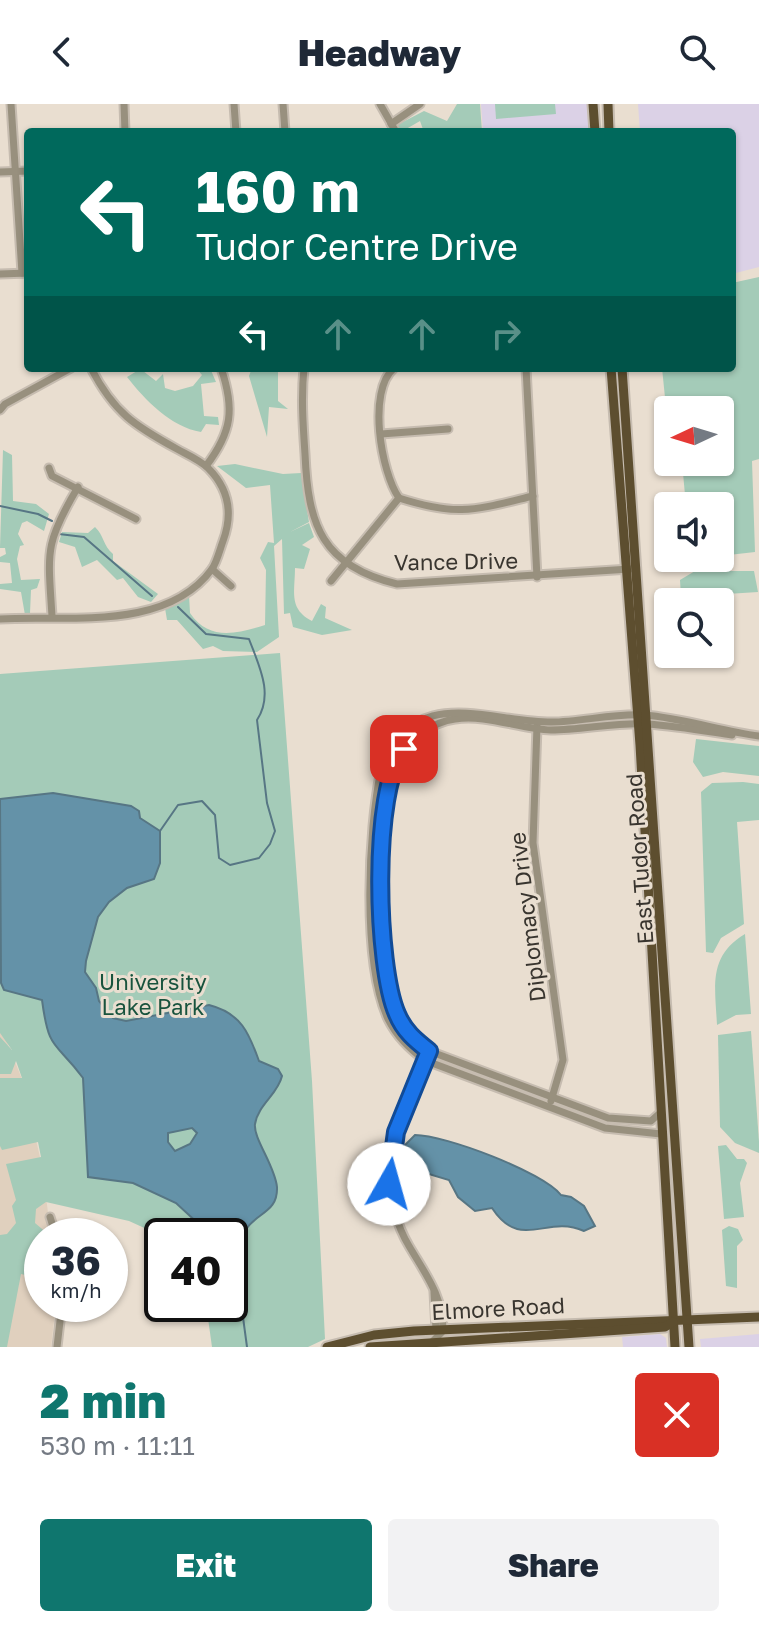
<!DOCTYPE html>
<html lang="en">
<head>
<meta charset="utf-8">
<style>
  body { margin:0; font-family:"Golos Text",sans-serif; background:#f2f2f3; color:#1f2937; height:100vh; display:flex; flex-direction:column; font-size:30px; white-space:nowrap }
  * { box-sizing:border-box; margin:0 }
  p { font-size:26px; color:#747a83 }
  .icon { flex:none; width:44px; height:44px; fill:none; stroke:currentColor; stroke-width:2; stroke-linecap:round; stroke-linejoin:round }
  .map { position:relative; height:1243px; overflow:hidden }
  .details { display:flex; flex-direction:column; background:#fff; flex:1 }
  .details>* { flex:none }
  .hud { position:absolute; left:24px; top:24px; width:712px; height:244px; border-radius:8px; box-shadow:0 2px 6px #0004; background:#00695c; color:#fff; overflow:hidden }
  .needle { width:52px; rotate:266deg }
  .tools { position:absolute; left:654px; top:292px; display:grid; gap:16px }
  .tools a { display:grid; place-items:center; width:80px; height:80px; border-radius:8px; background:#fff; box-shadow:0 2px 6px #0004; font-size:40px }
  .speed { position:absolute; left:24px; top:1114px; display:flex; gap:16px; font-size:40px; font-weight:700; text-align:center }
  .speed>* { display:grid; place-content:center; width:104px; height:104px; border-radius:50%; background:#fff; box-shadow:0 2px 6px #0004; line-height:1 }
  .speed small { font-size:20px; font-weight:400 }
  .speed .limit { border:4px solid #111; border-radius:12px; background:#fff; color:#111 }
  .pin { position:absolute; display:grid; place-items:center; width:68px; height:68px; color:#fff; margin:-34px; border-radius:16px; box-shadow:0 4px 12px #0006 }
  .me { position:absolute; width:88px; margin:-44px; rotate:7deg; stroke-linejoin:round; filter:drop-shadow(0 0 6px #0008) }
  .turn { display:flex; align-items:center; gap:28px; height:168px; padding:0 40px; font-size:36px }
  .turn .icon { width:104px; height:104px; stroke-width:2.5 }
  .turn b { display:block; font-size:56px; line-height:68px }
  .lanes { display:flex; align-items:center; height:76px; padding:0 40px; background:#0003; justify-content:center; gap:40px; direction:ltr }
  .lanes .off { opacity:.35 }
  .round { display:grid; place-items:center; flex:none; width:84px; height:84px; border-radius:8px; background:#f2f2f3 }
  .overview { display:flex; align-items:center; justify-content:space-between; height:136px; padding:0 40px }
  h1 { font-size:48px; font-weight:800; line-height:60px; color:#0f766e }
  .cta { display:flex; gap:16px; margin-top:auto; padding:16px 40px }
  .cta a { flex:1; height:92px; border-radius:8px; background:#0f766e; color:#fff; font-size:32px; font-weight:800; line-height:92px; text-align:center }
  .cta a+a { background:#f2f2f3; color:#1f2937 }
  header { display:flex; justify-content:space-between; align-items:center; height:104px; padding:0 40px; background:#fff; font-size:36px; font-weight:800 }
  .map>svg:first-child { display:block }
</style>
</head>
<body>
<header><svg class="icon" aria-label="back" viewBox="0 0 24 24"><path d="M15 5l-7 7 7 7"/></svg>Headway<svg class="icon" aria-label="search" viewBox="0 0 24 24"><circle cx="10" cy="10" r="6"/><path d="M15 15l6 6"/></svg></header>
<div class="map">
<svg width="759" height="1243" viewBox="0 0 759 1243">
  <rect width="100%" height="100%" fill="#e9ded0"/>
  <g fill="#dbd1e6">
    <path d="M481,0H588L590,28H483Z"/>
    <path d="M638,0H759V163L732,170V28H640Z"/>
    <path d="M660,1230L666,1234L667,1243H623L622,1233Z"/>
    <path d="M759,1230V1243H701L700,1235Z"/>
  </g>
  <path fill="#e0d0be" d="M0,921L22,975L42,1062L51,1132H42V1200H56L51,1243H0Z"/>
  <g fill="#a4cbb8">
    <path d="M457,0H480L482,28H424L420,17L401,28L397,21L424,7L447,17Z"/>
    <path d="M495,0H555L556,10L496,15Z"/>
    <path d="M759,173V355L752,357L755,448L720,452V402H686L682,358H720V306H668V323L662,264H732V179Z"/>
    <path d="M135,264H149L143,267L156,277L163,270L165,284L175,287L193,282L202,271L196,264H210L216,278L201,280L204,312L218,313L219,321L206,320L201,328C171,323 145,296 127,273L137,267Z"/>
    <path d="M252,264H278V297L288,305L269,303L267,333L249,272Z"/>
    <path d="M3,346L12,351L13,397L36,400L49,410L44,427L27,417L22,419L18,430L24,441L20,442L17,455L21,476L40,475L37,484L31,486L30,509L25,511L21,488L0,485V480L12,479L10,459L0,458V453L6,450L5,444H0Z"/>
    <path d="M235,360L283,370L301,369L309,418L290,428L309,419L314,433L302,441L310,445L304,465L295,464C295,487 288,505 312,517L321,500L326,503L325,514L352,526L322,531L293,523L290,509L284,510L282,435L274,442L279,533L257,548L223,547L213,542L203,545L177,516H167L165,504L180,499L189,491L190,509C209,537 236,530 265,521L266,466L260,454L268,438L274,439L270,381L246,384L217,362Z"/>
    <path d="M95,423C104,431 103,442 113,450V457L158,490L151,498L138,493L123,474L117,476L97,456L82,463L75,443L59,438L62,428L88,429Z"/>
    <path d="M695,467H754L758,488L681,493L680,476Z"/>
    <path d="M280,549L312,977L325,1235L308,1243H212L206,1200H230V1132H162L129,1117L46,1098L36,1105L35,1119L48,1130L42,1132V1175L21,1170L7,1243H0V1131L7,1130L16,1119L12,1102L16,1096L6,1060L41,1053L38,1038L2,1046L0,1042V974H22L16,957L11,970H0V933L12,946L0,929V570Z"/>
    <path d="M696,635L759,642V672L723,668L703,673L693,658Z"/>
    <path d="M743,678L759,680V716L737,718L744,820L721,834L713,849L706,848L701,688L712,679Z"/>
    <path d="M745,830L751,910L736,911L717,921C715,882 708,852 745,830Z"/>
    <path d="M751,927L759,1038V1049L735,1039L720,1023L718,931Z"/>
    <path d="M726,1041L737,1055H744L747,1059L740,1079L744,1113L724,1115L718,1042Z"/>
    <path d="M729,1122L738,1125L743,1136L737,1142V1184L726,1182L722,1126Z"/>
  </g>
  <g fill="#6492a8" stroke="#577684" stroke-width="2" fill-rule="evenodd">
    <path d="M53,689L131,702L139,707L140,714L160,727V759L154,775L127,784L109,798L98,813L86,857L85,868L96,884L99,897L113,914L126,917L209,901C241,909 249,929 259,957L278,965L282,972C278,990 258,1001 255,1020C253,1034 275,1062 277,1083C278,1108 258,1108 246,1125C232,1144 253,1172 244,1191L232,1186L230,1132L202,1123L176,1099L133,1079L88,1073L83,974C55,936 49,949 42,896L4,886L1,879L0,695ZM192,1024L197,1029L190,1040L175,1047L168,1038V1029Z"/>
    <path d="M415,1031C445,1031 543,1068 561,1091L571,1093L584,1102L595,1122L584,1127C546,1110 521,1148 492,1104L475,1107L458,1093L449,1076L412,1065L405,1041Z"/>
  </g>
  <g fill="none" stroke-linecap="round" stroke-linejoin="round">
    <g stroke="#577684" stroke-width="2">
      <path d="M0,402L38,410L52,417"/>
      <path d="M59,430L84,433L152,492"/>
      <path d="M160,727L178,701L202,697L215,711L219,754L230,761L259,754L270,740L275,727L267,699L257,616C274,590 259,562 249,535L206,530L178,503"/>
      <path d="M240,1191L247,1243"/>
    </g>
    <defs>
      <g id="minor">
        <path d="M11,0L22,169"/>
        <path d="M124,0L125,28"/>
        <path d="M234,0L236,28"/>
        <path d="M283,0L285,28"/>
        <path d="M380,0L396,28"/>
        <path d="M391,20L420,0"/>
        <path d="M0,68L28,67"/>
        <path d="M0,170L28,169"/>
        <path d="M304,264C301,293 303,321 305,350C308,421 322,462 397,480L630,465"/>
        <path d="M394,264C367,287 381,368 399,394C458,413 475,406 533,392"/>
        <path d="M526,264L537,473"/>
        <path d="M0,306L5,300L71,264"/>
        <path d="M381,330L448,325"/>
        <path d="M206,362C232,328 235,305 221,264"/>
        <path d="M49,364L52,372L136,415"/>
        <path d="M212,465L231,482"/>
        <path d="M331,477L399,394"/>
        <path d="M52,512C48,448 44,440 78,383"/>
        <path d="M0,515C67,511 166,528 212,465C217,458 220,445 223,437C233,410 229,385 208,364C200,356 188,351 177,345C135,322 114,309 91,264"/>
        <path d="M537,622L533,739L563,956L551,997"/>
        <path d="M426,953C394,1012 373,1081 409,1142C426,1171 443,1192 443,1227L432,1238"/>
        <path d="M660,1009L651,1017L608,1014L429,947C384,911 385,858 381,804C379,773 381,679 396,654C408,635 433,618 455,615C486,610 520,625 551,626C583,626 616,618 648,620C676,622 705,627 732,631"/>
        <path d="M661,1030L605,1024L424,956C409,944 397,933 388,915C362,858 368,727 381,666C414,578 486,618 551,618C582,618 613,609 644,611C683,614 721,627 759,632"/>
        <path d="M50,1113L56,1132"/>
        <path d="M434,1188L436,1226"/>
        <path d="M57,1243L62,1200"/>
      </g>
      <g id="major">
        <path d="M593,0L595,28"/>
        <path d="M608,0L609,28"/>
        <path d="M611,264L640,641L675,1243"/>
        <path d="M622,264L689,1243"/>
        <path d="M327,1243L374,1231L414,1227L759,1213"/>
        <path d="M370,1243L665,1223L673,1218"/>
      </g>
    </defs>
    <use href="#minor" stroke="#c6bcb0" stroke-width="11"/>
    <use href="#major" stroke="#c6bcb0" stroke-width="13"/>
    <use href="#minor" stroke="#98907e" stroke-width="7"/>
    <use href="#major" stroke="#5d4e2f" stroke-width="9"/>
  </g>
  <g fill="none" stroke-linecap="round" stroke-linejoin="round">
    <defs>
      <path id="route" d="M389,1080L396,1028L429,947C415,936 404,927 397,910C376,863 371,685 404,645"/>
    </defs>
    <use href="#route" stroke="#114b97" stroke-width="20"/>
    <use href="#route" stroke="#1a73e8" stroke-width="14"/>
  </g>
  <g text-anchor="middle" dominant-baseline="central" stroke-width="6" stroke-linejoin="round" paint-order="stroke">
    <g font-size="22" fill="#39352f" stroke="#e9ded0">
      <text transform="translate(456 457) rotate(-1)">Vance Drive</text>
      <text transform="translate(639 755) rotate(-94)">East Tudor Road</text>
      <text transform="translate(527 813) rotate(-97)">Diplomacy Drive</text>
      <text transform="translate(498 1204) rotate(-3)">Elmore Road</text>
    </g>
    <g font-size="22" fill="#18533d" stroke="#e9ded0">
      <text x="153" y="877">University<tspan x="153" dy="25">Lake Park</tspan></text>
    </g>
  </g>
</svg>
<div class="tools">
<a><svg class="needle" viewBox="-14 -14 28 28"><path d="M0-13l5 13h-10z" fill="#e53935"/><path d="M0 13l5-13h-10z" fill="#747a83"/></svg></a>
<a><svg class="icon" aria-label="sound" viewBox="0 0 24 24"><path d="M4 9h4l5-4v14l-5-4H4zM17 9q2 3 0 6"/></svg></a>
<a><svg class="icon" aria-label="search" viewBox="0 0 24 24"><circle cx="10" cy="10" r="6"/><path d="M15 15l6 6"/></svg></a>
</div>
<div class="speed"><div>36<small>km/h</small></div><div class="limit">40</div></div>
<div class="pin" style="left:404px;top:645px;background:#d93025"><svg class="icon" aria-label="arrive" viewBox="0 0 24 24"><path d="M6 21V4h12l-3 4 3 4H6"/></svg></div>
<svg class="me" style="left:389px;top:1080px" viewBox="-20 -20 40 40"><circle r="19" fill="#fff"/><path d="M0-13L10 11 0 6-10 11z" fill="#1a73e8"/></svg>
<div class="hud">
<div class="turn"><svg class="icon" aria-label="left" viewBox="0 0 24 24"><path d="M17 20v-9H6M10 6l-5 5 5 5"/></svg><div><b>160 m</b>Tudor Centre Drive</div></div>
<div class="lanes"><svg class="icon" aria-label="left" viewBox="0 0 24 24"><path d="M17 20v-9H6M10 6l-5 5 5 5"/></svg><svg class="icon off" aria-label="ahead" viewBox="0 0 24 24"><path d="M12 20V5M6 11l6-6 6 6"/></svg><svg class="icon off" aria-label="ahead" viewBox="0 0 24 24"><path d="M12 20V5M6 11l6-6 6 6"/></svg><svg class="icon off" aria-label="right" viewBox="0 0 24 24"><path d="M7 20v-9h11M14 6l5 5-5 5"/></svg></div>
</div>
</div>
<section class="details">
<div class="overview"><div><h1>2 min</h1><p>530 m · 11:11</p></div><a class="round" style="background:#d93025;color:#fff"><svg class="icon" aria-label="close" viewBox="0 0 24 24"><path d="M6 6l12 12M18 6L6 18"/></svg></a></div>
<div class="cta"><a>Exit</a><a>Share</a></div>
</section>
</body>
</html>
